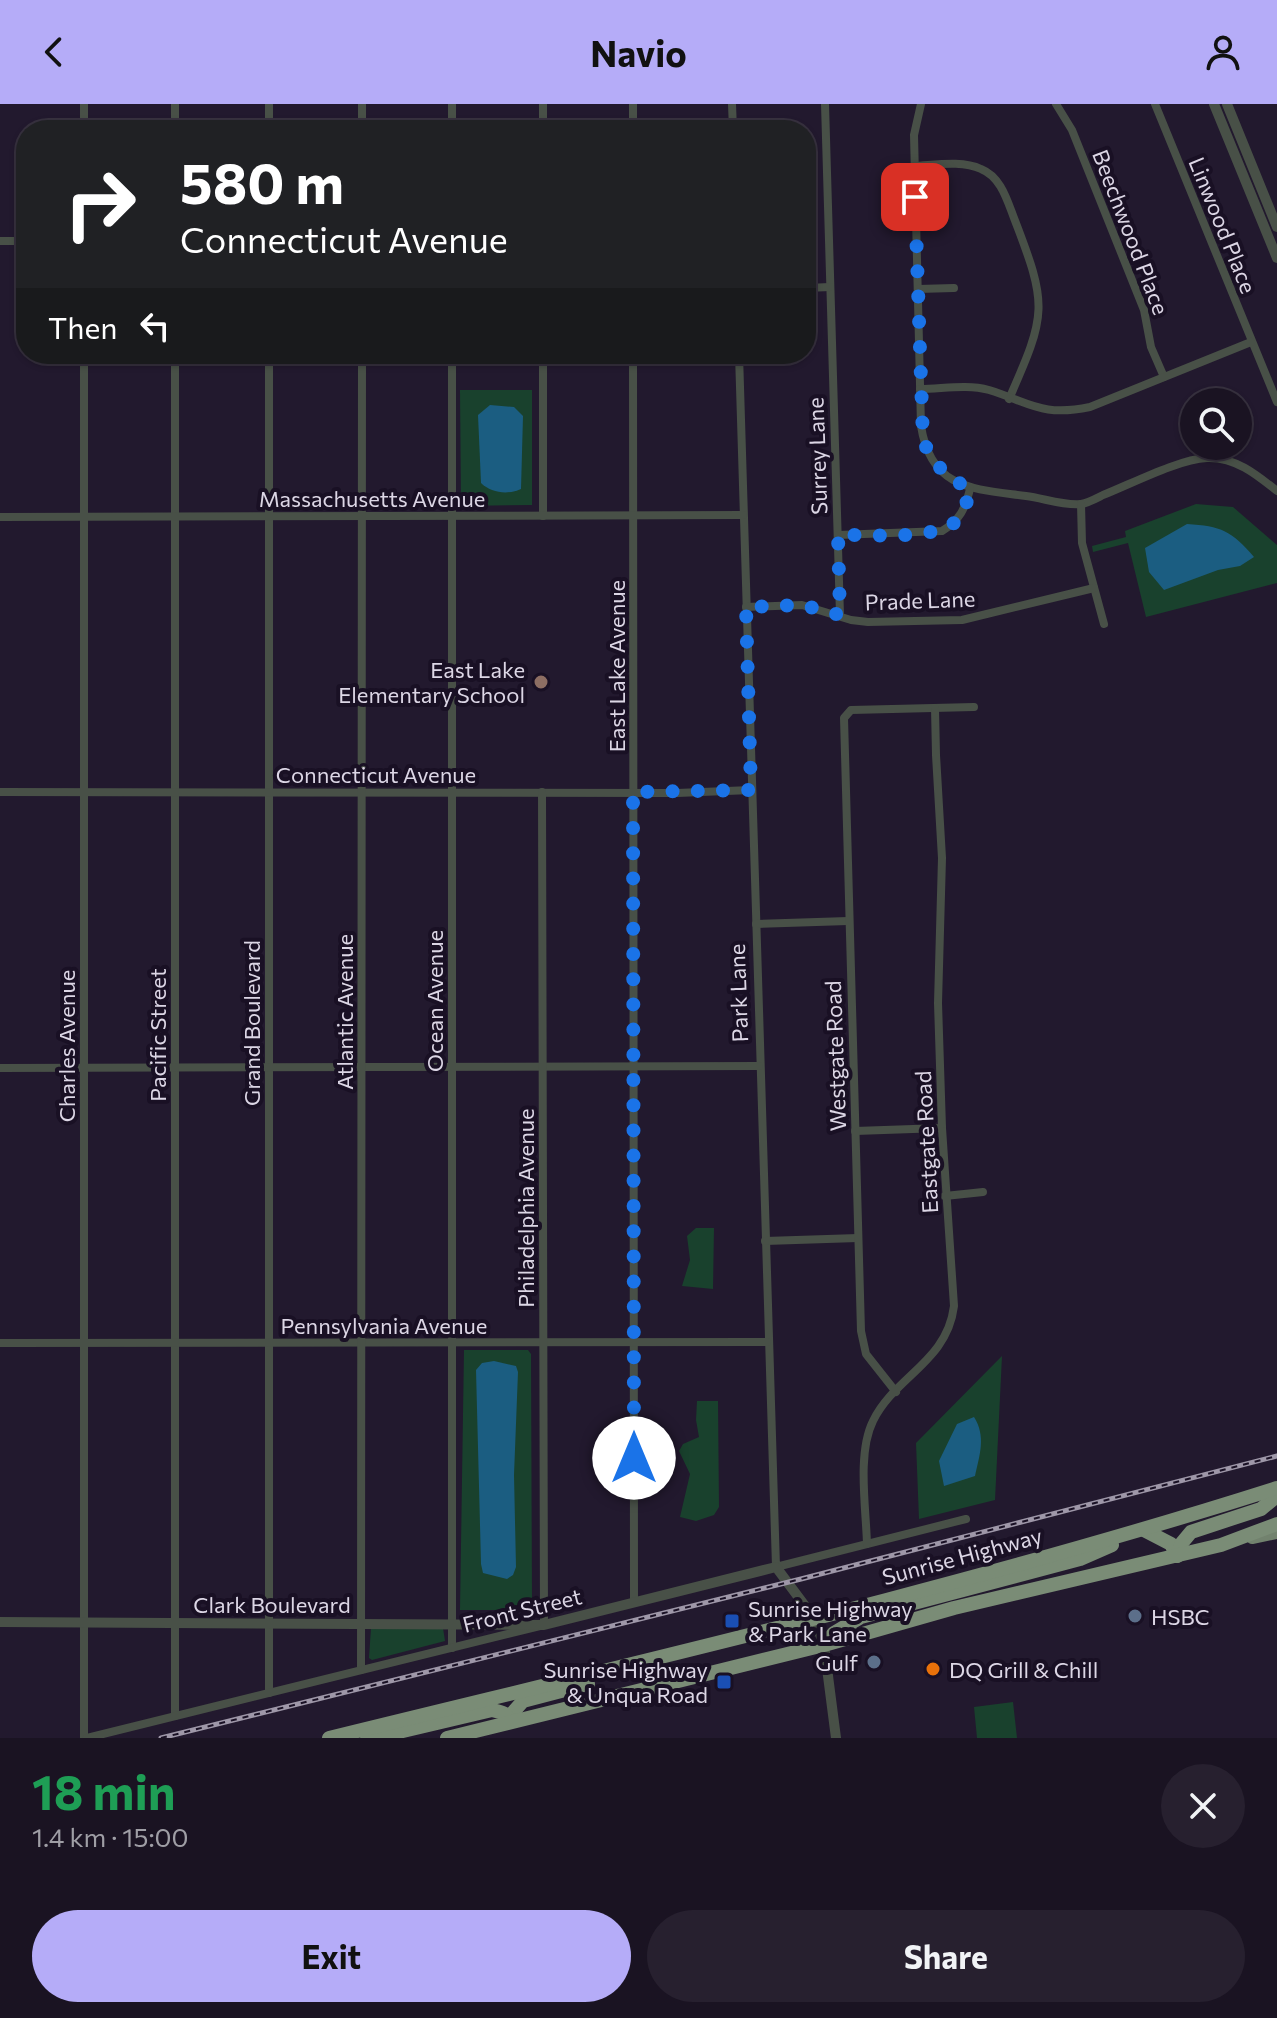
<!DOCTYPE html>
<html lang="en">
<head>
<meta charset="utf-8">
<style>
  body { margin:0; font-family:Commissioner,sans-serif; background:#27202f; color:#f1f3f6; height:100vh; display:flex; flex-direction:column; font-size:30px; white-space:nowrap }
  * { box-sizing:border-box; margin:0 }
  p { font-size:26px; color:#9f9ea5 }
  .icon { flex:none; width:44px; height:44px; fill:none; stroke:currentColor; stroke-width:2; stroke-linecap:round; stroke-linejoin:round }
  .map { position:relative; height:1634px; overflow:hidden }
  .side { display:flex; flex-direction:column; background:#1a1322; flex:1 }
  .side>* { flex:none }
  .hud { position:absolute; left:16px; top:16px; width:800px; height:244px; border-radius:32px; box-shadow:0 2px 6px #0004,0 0 0 2px #383240; background:#202124; color:#fff; overflow:hidden }
  .tools { position:absolute; left:1180px; top:284px; display:grid; gap:16px }
  .tools a { display:grid; place-items:center; width:72px; height:72px; border-radius:50%; background:#1a1322; box-shadow:0 2px 6px #0004,0 0 0 2px #383240; font-size:40px }
  .pin { position:absolute; display:grid; place-items:center; width:68px; height:68px; color:#fff; margin:-34px; border-radius:16px; box-shadow:0 4px 12px #0006 }
  .me { position:absolute; width:88px; margin:-44px; rotate:0deg; stroke-linejoin:round; filter:drop-shadow(0 0 6px #0008) }
  .turn { display:flex; align-items:center; gap:28px; height:168px; padding:0 32px; font-size:36px }
  .turn .icon { width:104px; height:104px; stroke-width:2.5 }
  .turn b { display:block; font-size:56px; line-height:68px }
  .then { display:flex; align-items:center; height:76px; padding:0 32px; background:#0003; gap:16px; font-size:30px }
  .round { display:grid; place-items:center; flex:none; width:84px; height:84px; border-radius:42px; background:#27202f }
  .headline { display:flex; align-items:center; justify-content:space-between; height:136px; padding:0 32px }
  h1 { font-size:48px; font-weight:700; line-height:60px; color:#1e9e55 }
  .button { display:flex; gap:16px; margin-top:auto; padding:16px 32px }
  .button a { flex:1; height:92px; border-radius:48px; background:#b5acf8; color:#111; font-size:32px; font-weight:700; line-height:92px; text-align:center }
  .button a+a { background:#27202f; color:#f1f3f6 }
  header { display:flex; justify-content:space-between; align-items:center; height:104px; padding:0 32px; background:#b5acf8; color:#111; font-size:36px; font-weight:700 }
  .map>svg:first-child { display:block }
</style>
</head>
<body>
<header><svg class="icon" aria-label="back" viewBox="0 0 24 24"><path d="M15 5l-7 7 7 7"/></svg>Navio<svg class="icon" aria-label="person" viewBox="0 0 24 24"><circle cx="12" cy="8" r="4"/><path d="M4 21q1-7 8-7t8 7"/></svg></header>
<div class="map">
<svg width="1277" height="1634" viewBox="0 0 1277 1634">
  <rect width="100%" height="100%" fill="#22192e"/>
  <g fill="#19412d">
    <path d="M460,286H532V401L461,402Z"/>
    <path d="M1196,400L1233,403L1277,441V479L1146,513L1128,439L1093,448L1092,442L1126,433L1125,427Z"/>
    <path d="M696,1124H714L713,1185L682,1182L690,1156L687,1132Z"/>
    <path d="M464,1246H528L531,1250L532,1503L529,1506H460Z"/>
    <path d="M1002,1252L995,1396L919,1415L916,1339Z"/>
    <path d="M697,1297H718L719,1403L714,1411L696,1417L680,1413L690,1370L679,1347L683,1340L699,1333L696,1316Z"/>
    <path d="M371,1524H443L445,1537L372,1556L369,1554Z"/>
    <path d="M1013,1598L1017,1634H977L974,1603Z"/>
  </g>
  <g fill="#1b5d81">
    <path d="M490,301L514,303L523,312L521,385C508,391 491,389 481,379L478,311Z"/>
    <path d="M1187,420C1221,422 1232,427 1254,453L1240,462L1218,466L1164,486L1149,468L1145,444Z"/>
    <path d="M494,1257L516,1262L518,1268L514,1371L516,1463L513,1471L507,1475L483,1469L481,1460L476,1266L482,1259Z"/>
    <path d="M974,1313C986,1332 980,1350 975,1372L944,1382L939,1357L957,1320Z"/>
  </g>
  <g fill="none" stroke-linecap="round" stroke-linejoin="round">
    <g stroke="#485047" stroke-width="8">
      <path d="M84,0V26"/>
      <path d="M362,0V26"/>
      <path d="M452,0V26"/>
      <path d="M732,0L733,26"/>
      <path d="M825,0L840,511"/>
      <path d="M921,0L914,31L921,322C931,386 974,385 1026,392C1043,394 1064,402 1081,400C1088,399 1097,394 1103,391C1131,380 1179,355 1207,354C1235,353 1256,370 1277,387"/>
      <path d="M1056,0L1072,26L1144,206L1151,243L1164,273"/>
      <path d="M1155,0L1277,298"/>
      <path d="M175,26V0"/>
      <path d="M269,26V0"/>
      <path d="M543,26V0"/>
      <path d="M633,26V0"/>
      <path d="M914,62C935,61 962,56 981,65C1001,73 1007,96 1014,114C1048,202 1047,209 1009,295"/>
      <path d="M0,137H26"/>
      <path d="M806,184L830,183"/>
      <path d="M918,185L954,184"/>
      <path d="M175,250V1612"/>
      <path d="M269,250V1589"/>
      <path d="M543,250V412"/>
      <path d="M633,250L634,1498"/>
      <path d="M739,250L776,1463L966,1415"/>
      <path d="M920,285C942,285 967,280 989,286C1031,299 1042,313 1090,303L1251,238"/>
      <path d="M1081,400L1082,439L1104,520"/>
      <path d="M0,413L743,411"/>
      <path d="M838,431L942,427C960,416 965,405 970,385"/>
      <path d="M746,503L802,501L851,516L868,518L962,516L1094,484"/>
      <path d="M0,688L677,689L751,686"/>
      <path d="M756,820L848,817"/>
      <path d="M0,964L759,962"/>
      <path d="M855,1027L942,1024"/>
      <path d="M945,1092L983,1088"/>
      <path d="M765,1137L858,1134"/>
      <path d="M0,1239L767,1238"/>
      <path d="M896,1288L866,1250L861,1227L844,614L851,606L974,603"/>
      <path d="M867,1440C866,1404 857,1349 873,1317C895,1272 947,1258 954,1202L942,1024L938,899L942,754L936,651L935,604"/>
      <path d="M452,1544V250"/>
      <path d="M361,1566L362,250"/>
      <path d="M84,1634V250"/>
      <path d="M87,1634L544,1521L542,688"/>
    </g>
    <g stroke="#485047" stroke-width="10">
      <path d="M1214,0L1277,154"/>
      <path d="M1227,0L1277,123"/>
      <path d="M0,1518L544,1521L776,1463L814,1514L824,1541L836,1634"/>
    </g>
    <path stroke="#72826e" stroke-width="12" d="M1252,1434L1277,1429"/>
    <g stroke="#7a8c76" stroke-width="14">
      <path d="M1144,1426L1171,1440L1177,1452"/>
      <path d="M1177,1452L1181,1440L1191,1428L1261,1405L1277,1392"/>
      <path d="M825,1540L834,1529L861,1513L1080,1455L1112,1441"/>
      <path d="M509,1613L523,1597L588,1580"/>
      <path d="M367,1632L390,1630L492,1606C501,1608 508,1609 510,1618"/>
      <path d="M329,1634C646,1556 966,1483 1277,1384"/>
      <path d="M447,1634L824,1541L954,1504L1221,1441L1277,1420"/>
    </g>
    <defs>
      <path id="rail" d="M161,1634L801,1475L1277,1352"/>
    </defs>
    <use href="#rail" stroke="#9e97a8" stroke-width="5"/>
    <use href="#rail" stroke="#191024" stroke-width="2" stroke-dasharray="6" stroke-linecap="butt"/>
  </g>
  <g fill="none" stroke-linecap="round" stroke-linejoin="round">
    <path stroke="#1a73e8" stroke-width="14" stroke-dasharray="0 25.2" d="M634,1354L633,688L751,686L746,503L802,501L840,511L838,431C867,430 941,438 959,414C966,406 967,395 970,385C947,373 933,361 923,336L915,93"/>
  </g>
  <circle fill="#8d6e63" stroke="#191024" stroke-width="3" cx="541" cy="578" r="8"/>
  <g fill="#5c6f8a" stroke="#191024" stroke-width="3">
    <circle cx="1135" cy="1512" r="8"/>
    <circle cx="874" cy="1558" r="8"/>
  </g>
  <g fill="#1a4fb4" stroke="#191024" stroke-width="3">
    <rect x="724" y="1509" width="16" height="16" rx="4"/>
    <rect x="716" y="1570" width="16" height="16" rx="4"/>
  </g>
  <circle fill="#e8710a" stroke="#191024" stroke-width="3" cx="933" cy="1565" r="8"/>
  <g text-anchor="middle" dominant-baseline="central" stroke-width="8" stroke-linejoin="round" paint-order="stroke">
    <g font-size="22" fill="#dcd6e5" stroke="#191024">
      <text transform="translate(1223 121) rotate(68)">Linwood Place</text>
      <text transform="translate(1131 128) rotate(69)">Beechwood Place</text>
      <text transform="translate(817 352) rotate(-92)">Surrey Lane</text>
      <text x="372" y="394">Massachusetts Avenue</text>
      <text transform="translate(920 496) rotate(-2)">Prade Lane</text>
      <text transform="translate(616 562) rotate(-90)">East Lake Avenue</text>
      <text x="376" y="670">Connecticut Avenue</text>
      <text transform="translate(738 889) rotate(-92)">Park Lane</text>
      <text transform="translate(434 897) rotate(-90)">Ocean Avenue</text>
      <text transform="translate(344 908) rotate(-90)">Atlantic Avenue</text>
      <text transform="translate(251 919) rotate(-90)">Grand Boulevard</text>
      <text transform="translate(157 931) rotate(-90)">Pacific Street</text>
      <text transform="translate(66 942) rotate(-90)">Charles Avenue</text>
      <text transform="translate(835 952) rotate(-92)">Westgate Road</text>
      <text transform="translate(926 1038) rotate(-93)">Eastgate Road</text>
      <text transform="translate(525 1104) rotate(-90)">Philadelphia Avenue</text>
      <text x="384" y="1221">Pennsylvania Avenue</text>
      <text transform="translate(962 1452) rotate(-15)">Sunrise Highway</text>
      <text x="272" y="1500">Clark Boulevard</text>
      <text transform="translate(522 1506) rotate(-14)">Front Street</text>
    </g>
    <g font-size="22" fill="#dcd6e5" stroke="#191024" text-anchor="end">
      <text x="525" y="565">East Lake<tspan x="525" dy="25">Elementary School</tspan></text>
      <text x="748" y="1504" text-anchor="start">Sunrise Highway<tspan x="748" dy="25">&amp; Park Lane</tspan></text>
      <text x="1151" y="1512" text-anchor="start">HSBC</text>
      <text x="858" y="1558">Gulf</text>
      <text x="708" y="1565">Sunrise Highway<tspan x="708" dy="25">&amp; Unqua Road</tspan></text>
      <text x="949" y="1565" text-anchor="start">DQ Grill &amp; Chill</text>
    </g>
  </g>
</svg>
<div class="tools">
<a><svg class="icon" aria-label="search" viewBox="0 0 24 24"><circle cx="10" cy="10" r="6"/><path d="M15 15l6 6"/></svg></a>
</div>
<div class="pin" style="left:915px;top:93px;background:#d93025"><svg class="icon" aria-label="arrive" viewBox="0 0 24 24"><path d="M6 21V4h12l-3 4 3 4H6"/></svg></div>
<svg class="me" style="left:634px;top:1354px" viewBox="-20 -20 40 40"><circle r="19" fill="#fff"/><path d="M0-13L10 11 0 6-10 11z" fill="#1a73e8"/></svg>
<div class="hud">
<div class="turn"><svg class="icon" aria-label="right" viewBox="0 0 24 24"><path d="M7 20v-9h11M14 6l5 5-5 5"/></svg><div><b>580 m</b>Connecticut Avenue</div></div>
<div class="then">Then<svg class="icon" aria-label="left" viewBox="0 0 24 24"><path d="M17 20v-9H6M10 6l-5 5 5 5"/></svg></div>
</div>
</div>
<section class="side">
<div class="headline"><div><h1>18 min</h1><p>1.4 km · 15:00</p></div><a class="round"><svg class="icon" aria-label="close" viewBox="0 0 24 24"><path d="M6 6l12 12M18 6L6 18"/></svg></a></div>
<div class="button"><a>Exit</a><a>Share</a></div>
</section>
</body>
</html>
